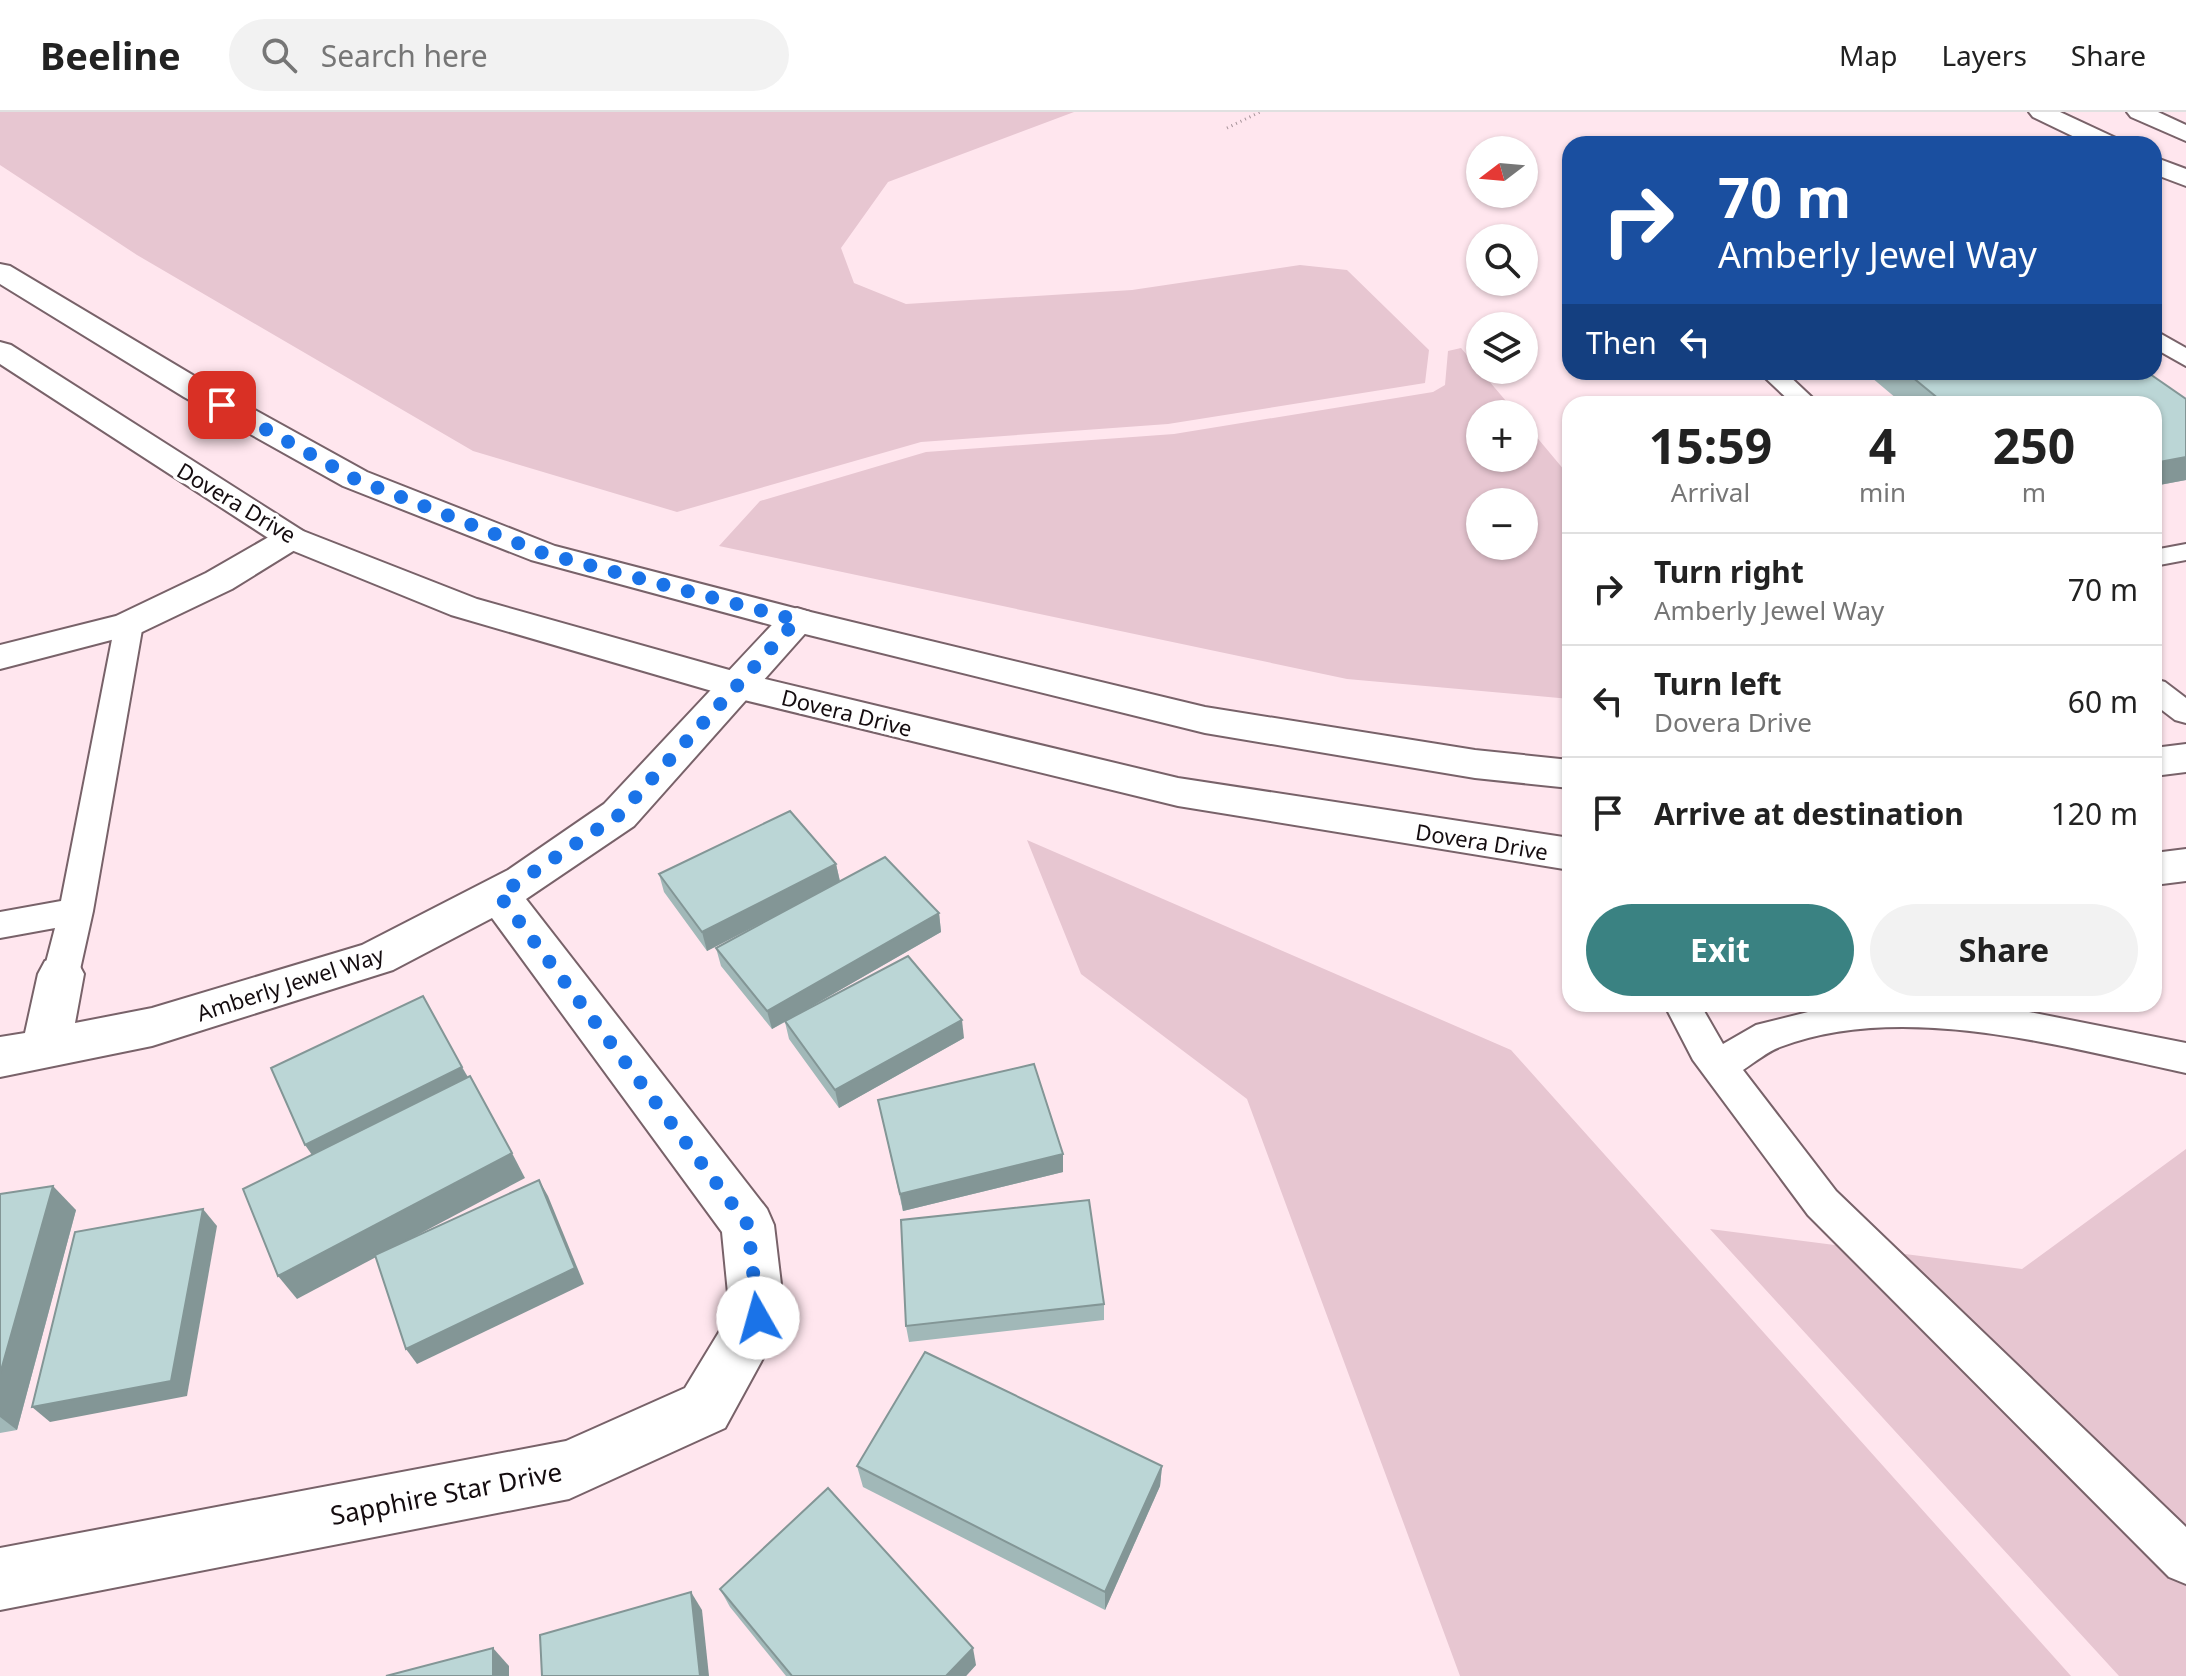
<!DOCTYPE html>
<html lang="en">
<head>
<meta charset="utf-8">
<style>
  body { margin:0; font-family:"Noto Sans",sans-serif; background:#f2f2f2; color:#222; height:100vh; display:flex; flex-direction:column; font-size:30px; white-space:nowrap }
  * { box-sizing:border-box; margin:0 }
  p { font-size:26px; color:#767676 }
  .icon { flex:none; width:44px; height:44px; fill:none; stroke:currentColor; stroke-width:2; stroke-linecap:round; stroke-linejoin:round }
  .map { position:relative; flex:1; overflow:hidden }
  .panel { position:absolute; left:1562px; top:284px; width:600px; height:616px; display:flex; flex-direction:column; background:#fff; border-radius:24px; box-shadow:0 2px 6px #0004 }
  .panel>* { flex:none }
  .top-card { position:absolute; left:1562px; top:24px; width:600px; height:244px; border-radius:24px; box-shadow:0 2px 6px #0004; background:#1a4fa0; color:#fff; overflow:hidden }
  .needle { width:52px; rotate:254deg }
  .controls { position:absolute; left:1466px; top:24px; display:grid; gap:16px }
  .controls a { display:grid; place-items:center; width:72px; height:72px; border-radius:50%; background:#fff; box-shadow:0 2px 6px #0004; font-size:40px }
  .pin { position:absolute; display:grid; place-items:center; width:68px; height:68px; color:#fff; margin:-34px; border-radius:16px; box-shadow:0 4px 12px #0006 }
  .me { position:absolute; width:88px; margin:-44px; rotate:353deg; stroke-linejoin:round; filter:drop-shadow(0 0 6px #0008) }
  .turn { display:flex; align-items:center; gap:28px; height:168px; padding:0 24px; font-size:36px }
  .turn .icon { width:104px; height:104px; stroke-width:2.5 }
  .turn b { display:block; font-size:56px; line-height:68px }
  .then { display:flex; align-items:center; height:76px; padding:0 24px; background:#0003; gap:16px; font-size:30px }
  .eta { display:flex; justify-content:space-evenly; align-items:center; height:136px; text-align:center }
  .eta b { font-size:48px; font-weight:700; line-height:56px }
  .button { display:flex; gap:16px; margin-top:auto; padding:16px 24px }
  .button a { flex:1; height:92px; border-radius:48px; background:#3a8282; color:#fff; font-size:32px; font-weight:700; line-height:92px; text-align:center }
  .button a+a { background:#f2f2f2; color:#222 }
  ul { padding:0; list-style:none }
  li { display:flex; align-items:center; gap:24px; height:112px; padding:0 24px; border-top:2px solid #e0e0e0 }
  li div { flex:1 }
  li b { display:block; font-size:30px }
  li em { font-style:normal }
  header { display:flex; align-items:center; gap:48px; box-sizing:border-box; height:112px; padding:0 40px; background:#fff; border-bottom:2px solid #e0e0e0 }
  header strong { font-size:38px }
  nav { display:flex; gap:44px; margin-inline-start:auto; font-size:28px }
  .search { width:560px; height:72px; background:#f2f2f2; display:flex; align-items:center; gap:20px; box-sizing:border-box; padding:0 28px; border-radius:44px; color:#767676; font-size:30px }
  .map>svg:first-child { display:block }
</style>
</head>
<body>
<header>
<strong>Beeline</strong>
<div class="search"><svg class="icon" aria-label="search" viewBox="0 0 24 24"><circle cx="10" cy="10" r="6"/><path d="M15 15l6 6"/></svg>Search here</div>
<nav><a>Map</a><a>Layers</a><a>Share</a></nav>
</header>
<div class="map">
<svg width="2186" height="1564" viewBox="0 0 2186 1564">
  <rect width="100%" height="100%" fill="#ffe6ee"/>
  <g fill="#e7c6d1" fill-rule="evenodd">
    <path d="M0,0H1074L888,70L841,136L854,171L906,192L1132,178L1300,153L1347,158L1429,238L1425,271L1168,312L921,330L677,400L473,339L137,143L0,53Z"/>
    <path d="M1461,236L1517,302H1480V346H1524V310L1570,365V587L1347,567L719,434L760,389L926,340L1174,322L1433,280L1445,273L1448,239ZM1480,390H1524V434H1480Z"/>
    <path d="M1027,728L1511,938L2071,1564H1460L1247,987L1081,862Z"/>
    <path d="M2186,1037V1564H2119L1710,1117L2022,1157Z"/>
  </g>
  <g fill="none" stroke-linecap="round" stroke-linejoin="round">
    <defs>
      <g id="service">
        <path d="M2154,218L2186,236V254L2154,236Z"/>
        <path d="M1759,260H1785L1819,292H1793Z"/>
        <path d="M2186,432V448L2154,454V438Z"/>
        <path d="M129,503L139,506L143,512L93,799L79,862L74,872L61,876L48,872L43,862L55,816L0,826V800L61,789L115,512L119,506Z"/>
        <path d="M2154,567L2165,570L2186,586V611L2175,608L2154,592Z"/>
        <path d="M1664,892H1700L1723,932L1756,913L1840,892L1994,893L2186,931V961C2063,935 1903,888 1780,935C1767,940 1755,950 1743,958L1836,1079L2186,1415V1472L2169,1465L1808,1103L1693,948Z"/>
      </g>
      <g id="minor">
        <path d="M291,416L303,419L308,426L303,433L232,477L142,520L0,557V533L116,504L206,461L279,419Z"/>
        <path d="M797,496L810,500L815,508L810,516L634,714L526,787L767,1097L774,1113L785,1206L725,1316L569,1387L0,1498V1436L566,1329L685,1276L730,1202L722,1120L492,806L393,858L152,934L0,965V925L25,921L38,862L45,849L61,844L77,849L84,862L75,911L152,896L362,833L508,758L604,692L784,500Z"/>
      </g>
      <g id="tertiary">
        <path d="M0,152L10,154L206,271L367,360L555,434L798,497L1205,595L1475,638L1570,648V676L1475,666L1205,621L797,520L531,448L343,374L184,285L0,172Z"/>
        <path d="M0,230L11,233L303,419L477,487L740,561L1178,666L1570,726V758L1178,694L736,586L451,503L279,433L0,252Z"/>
        <path d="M2186,632V660L2154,664V636Z"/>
        <path d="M2186,737V769L2154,773V741Z"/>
      </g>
      <g id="primary">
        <path d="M2029,0H2060L2118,27L2121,32H2089L2033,5Z"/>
        <path d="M2127,0H2158L2186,13V29L2131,5Z"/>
        <path d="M2154,45L2186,57V74L2154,62Z"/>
      </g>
    </defs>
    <use href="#service" stroke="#786269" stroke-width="4"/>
    <use href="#minor" stroke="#786269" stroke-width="4"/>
    <use href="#tertiary" stroke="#786269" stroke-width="4"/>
    <use href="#primary" stroke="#786269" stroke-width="4"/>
    <path stroke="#a59298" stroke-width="3" stroke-dasharray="1 4" stroke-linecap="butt" d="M1227,16L1260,0"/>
    <use href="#service" fill="#fff" fill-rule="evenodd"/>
    <use href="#minor" fill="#fff" fill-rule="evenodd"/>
    <use href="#tertiary" fill="#fff" fill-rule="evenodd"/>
    <use href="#primary" fill="#fff" fill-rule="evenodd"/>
  </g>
  <g fill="#a1b8b8">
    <path d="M1865,260H2147L2186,287V368L2154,374V292H1903Z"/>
    <path d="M836,752L840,769L939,801L941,820L793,905L964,926L839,996L789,927L785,910L772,917L721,854L716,836L773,805L707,839L664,780L659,762Z"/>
    <path d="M878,988L1063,1060L903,1099Z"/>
    <path d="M0,1082L76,1098L17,1318L0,1321Z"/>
    <path d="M1104,1192V1208L909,1230L906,1214Z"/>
    <path d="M857,1354H1162L1160,1374L1105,1498L863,1375Z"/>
    <path d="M720,1477L976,1553L966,1564H786L730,1495Z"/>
  </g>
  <g fill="#839696">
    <path d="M2186,345V368L2154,374V351Z"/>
    <path d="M836,752L840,770L707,839L702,820Z"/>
    <path d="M939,801L941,820L772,917L767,899Z"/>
    <path d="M962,908L964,926L839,996L835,978Z"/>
    <path d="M462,955L472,972L317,1050L305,1033Z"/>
    <path d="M512,1041L525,1066L297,1187L278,1164Z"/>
    <path d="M1063,1042V1060L903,1099L900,1082Z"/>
    <path d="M539,1068L548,1084L584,1172L417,1252L406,1237Z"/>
    <path d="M53,1074L76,1098L17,1318L0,1305V1262Z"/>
    <path d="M203,1097L217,1114L187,1284L50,1310L32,1295Z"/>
    <path d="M1162,1354L1160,1374L1105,1498V1480Z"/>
    <path d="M691,1480L702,1498L709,1564H700Z"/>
    <path d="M493,1536L509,1554V1564H493Z"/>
    <path d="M973,1536L976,1553L966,1564H946Z"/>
  </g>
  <g fill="#bbd6d6" stroke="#839696" stroke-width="2">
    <path d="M1906,260H2147L2186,287V345L2154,351V292H1945Z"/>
    <path d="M790,699L836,752L702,820L659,762Z"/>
    <path d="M885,745L939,801L767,899L716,836Z"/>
    <path d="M908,844L962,908L835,978L785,909Z"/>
    <path d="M423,884L462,955L305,1033L271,956Z"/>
    <path d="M1034,952L1063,1042L900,1082L878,988Z"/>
    <path d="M470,964L512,1041L278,1164L243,1077Z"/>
    <path d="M539,1068L575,1156L406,1237L375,1143Z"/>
    <path d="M53,1074L0,1262V1082Z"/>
    <path d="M1089,1088L1104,1192L906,1214L901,1108Z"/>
    <path d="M203,1097L171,1269L32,1295L75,1120Z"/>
    <path d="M925,1240L1162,1354L1105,1480L857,1354Z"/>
    <path d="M828,1376L973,1536L946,1564H792L720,1477Z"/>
    <path d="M691,1480L700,1564H542L540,1523Z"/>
    <path d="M493,1536V1564H386Z"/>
  </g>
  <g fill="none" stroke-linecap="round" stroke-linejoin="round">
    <path stroke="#1a73e8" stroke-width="14" stroke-dasharray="0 25.2" d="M222,293L355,367L543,441L797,508L619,703L499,783L748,1113L758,1206"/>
  </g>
  <g text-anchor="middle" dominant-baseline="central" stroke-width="7" stroke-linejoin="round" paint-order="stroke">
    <g font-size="22" fill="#140c0f" stroke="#fff">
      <text transform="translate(237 390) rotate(31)">Dovera Drive</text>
      <text transform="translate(847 600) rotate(14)">Dovera Drive</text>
      <text transform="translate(1482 729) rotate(9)">Dovera Drive</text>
      <text transform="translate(290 871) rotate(-18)">Amberly Jewel Way</text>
    </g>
    <g font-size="26" fill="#140c0f" stroke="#fff">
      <text transform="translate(446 1381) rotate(-11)">Sapphire Star Drive</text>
    </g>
  </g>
</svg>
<div class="controls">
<a><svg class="needle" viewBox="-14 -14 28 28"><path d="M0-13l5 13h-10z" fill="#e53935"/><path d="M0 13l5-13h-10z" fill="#767676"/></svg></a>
<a><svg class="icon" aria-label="search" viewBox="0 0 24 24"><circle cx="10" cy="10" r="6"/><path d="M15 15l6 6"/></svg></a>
<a><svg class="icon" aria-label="layers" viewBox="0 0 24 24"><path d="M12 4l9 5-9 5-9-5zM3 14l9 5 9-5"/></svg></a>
<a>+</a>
<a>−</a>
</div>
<div class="pin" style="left:222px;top:293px;background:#d93025"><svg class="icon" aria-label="arrive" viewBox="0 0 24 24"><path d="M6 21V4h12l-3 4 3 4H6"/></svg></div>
<svg class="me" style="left:758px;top:1206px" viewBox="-20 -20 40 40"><circle r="19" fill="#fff"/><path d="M0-13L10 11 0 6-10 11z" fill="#1a73e8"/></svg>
<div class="top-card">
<div class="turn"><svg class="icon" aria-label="right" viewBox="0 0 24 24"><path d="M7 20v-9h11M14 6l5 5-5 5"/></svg><div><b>70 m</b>Amberly Jewel Way</div></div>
<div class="then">Then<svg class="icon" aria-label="left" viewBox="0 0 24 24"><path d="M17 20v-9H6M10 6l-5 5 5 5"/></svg></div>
</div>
<section class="panel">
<div class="eta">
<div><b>15:59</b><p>Arrival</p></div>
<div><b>4</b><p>min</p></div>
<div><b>250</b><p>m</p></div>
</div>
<ul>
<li><svg class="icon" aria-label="right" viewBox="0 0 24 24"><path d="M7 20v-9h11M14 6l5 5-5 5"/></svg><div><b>Turn right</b><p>Amberly Jewel Way</p></div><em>70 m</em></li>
<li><svg class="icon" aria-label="left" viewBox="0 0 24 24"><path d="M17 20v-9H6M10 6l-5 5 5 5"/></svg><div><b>Turn left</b><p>Dovera Drive</p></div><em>60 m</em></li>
<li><svg class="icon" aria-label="arrive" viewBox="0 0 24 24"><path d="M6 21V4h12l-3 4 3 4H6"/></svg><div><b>Arrive at destination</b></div><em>120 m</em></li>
</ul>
<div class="button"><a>Exit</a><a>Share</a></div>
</section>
</div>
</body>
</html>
